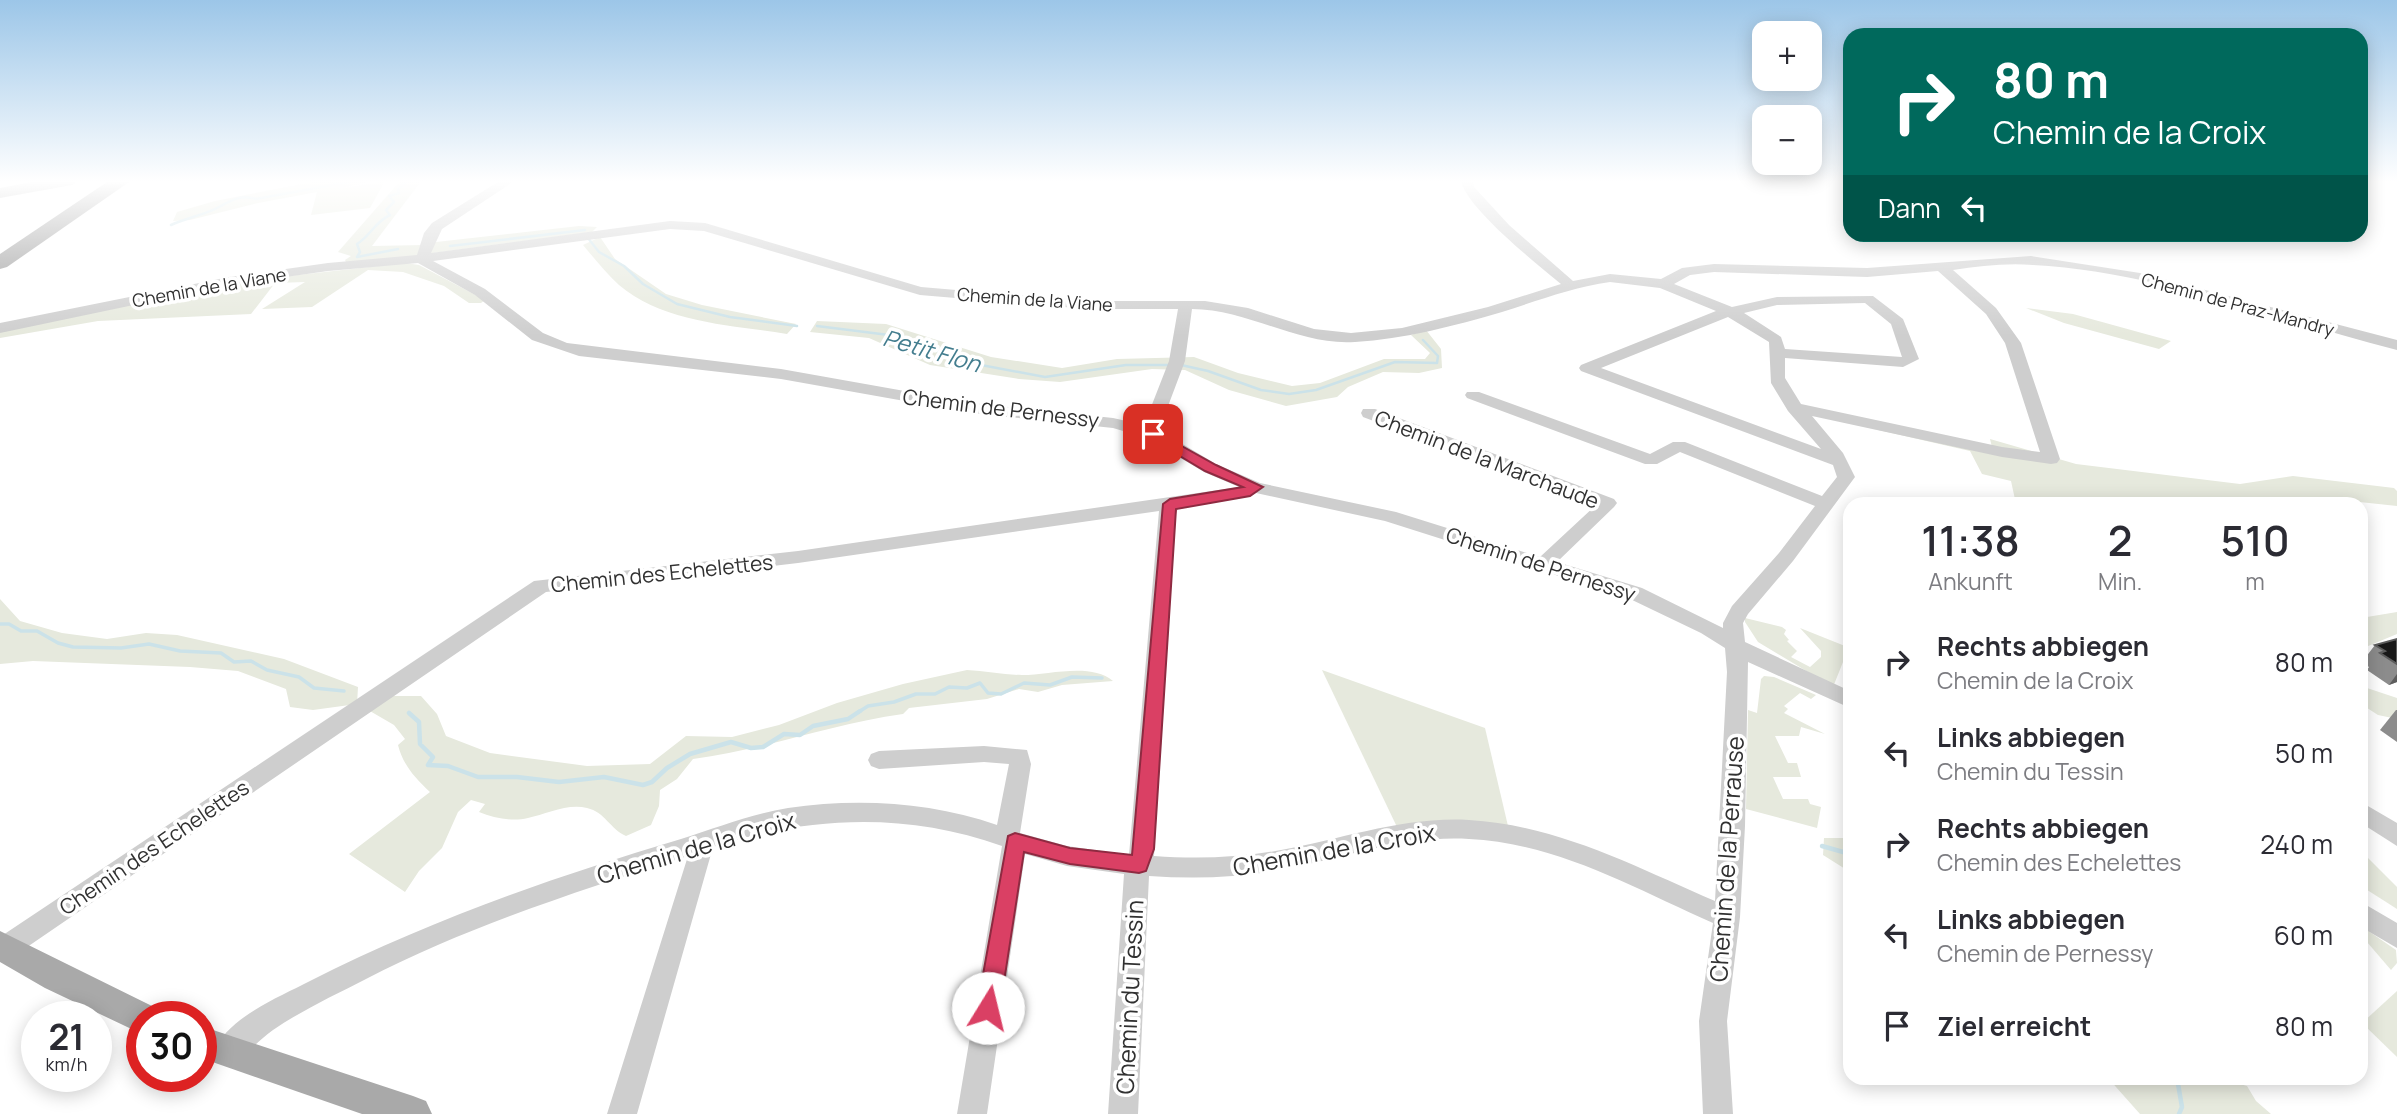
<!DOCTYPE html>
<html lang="de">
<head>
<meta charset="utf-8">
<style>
  body { margin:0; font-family:Manrope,sans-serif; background:#f7f7f7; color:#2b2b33; height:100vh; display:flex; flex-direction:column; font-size:26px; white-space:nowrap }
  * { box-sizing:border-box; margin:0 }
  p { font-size:23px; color:#7c7c81 }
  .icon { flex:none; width:38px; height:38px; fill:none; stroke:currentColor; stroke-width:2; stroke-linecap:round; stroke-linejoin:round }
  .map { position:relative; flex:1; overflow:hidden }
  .panel { position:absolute; left:1843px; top:497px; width:525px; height:588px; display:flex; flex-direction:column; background:#fff; border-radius:21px; box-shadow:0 4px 18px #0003 }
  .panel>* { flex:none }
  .hud { position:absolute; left:1843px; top:28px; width:525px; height:214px; border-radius:21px; box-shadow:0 4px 18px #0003; background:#00695c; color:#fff; overflow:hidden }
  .buttons { position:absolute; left:1752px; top:21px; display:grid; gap:14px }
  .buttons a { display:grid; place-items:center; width:70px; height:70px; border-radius:14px; background:#fff; box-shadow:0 4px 18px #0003; font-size:35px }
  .speed { position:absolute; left:21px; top:1001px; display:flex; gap:14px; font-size:35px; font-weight:700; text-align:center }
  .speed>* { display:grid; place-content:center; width:91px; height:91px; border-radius:50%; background:#fff; box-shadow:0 4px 18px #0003; line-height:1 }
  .speed small { font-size:18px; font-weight:400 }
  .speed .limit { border:10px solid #d22; background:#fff; color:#111 }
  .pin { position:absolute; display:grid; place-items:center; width:60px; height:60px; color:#fff; margin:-30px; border-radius:14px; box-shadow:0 4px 10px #0006 }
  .me { position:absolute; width:77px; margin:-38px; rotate:9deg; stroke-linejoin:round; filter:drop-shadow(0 0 5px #0008) }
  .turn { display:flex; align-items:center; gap:24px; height:147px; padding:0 35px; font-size:32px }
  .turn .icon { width:91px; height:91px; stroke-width:2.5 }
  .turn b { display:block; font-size:49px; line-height:60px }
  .then { display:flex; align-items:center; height:66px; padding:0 35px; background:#0003; gap:14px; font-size:26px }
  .eta { display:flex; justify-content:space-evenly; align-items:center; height:119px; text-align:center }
  .eta b { font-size:42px; font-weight:600; line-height:49px }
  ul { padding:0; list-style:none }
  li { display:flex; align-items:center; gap:21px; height:91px; padding:0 35px }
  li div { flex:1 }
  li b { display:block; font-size:26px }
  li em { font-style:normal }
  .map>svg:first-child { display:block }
</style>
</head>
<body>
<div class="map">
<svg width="2397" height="1114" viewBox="0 0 2397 1114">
  <rect width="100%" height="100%" fill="#fff"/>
  <g fill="#e6e9dd">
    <path d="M322,180H378L338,189L385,181L370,208L311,215L317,192L258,203L190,220L173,221L177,212L215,201Z"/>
    <path d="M401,180H422L372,246L423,245L419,256L346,262L345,260L351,256L338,252Z"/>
    <path d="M579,226L597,227L592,232L426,254L429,246L436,242Z"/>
    <path d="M600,237L615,259L666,294L702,305L796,324L787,334C732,325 663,323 619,285C606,273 594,258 583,245Z"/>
    <path d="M405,263L419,265L485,300L481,303H469L444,286L403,272L368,270L312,307L262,309L305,282L275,283L251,314L98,321L0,338V332L204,289L262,279Z"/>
    <path d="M2026,308L2073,314L2171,341L2159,349L2064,323Z"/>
    <path d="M817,321L886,324L991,357L1062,368L1117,359L1194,357L1238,373L1292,386L1320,383L1384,359H1425L1430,353L1411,335L1426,330L1441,349L1442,368L1419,373L1383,372L1348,387L1337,397L1286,406L1229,390L1185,370L1152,369L1060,382L1019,379L930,365L869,338L810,332Z"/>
    <path d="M1874,429L1992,447L1990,439L2076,464L2240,484L2293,476L2394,488L2397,491V506L2341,500L2245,499L2247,504H2016L2011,481L1982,474L1970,451Z"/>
    <path d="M0,599L20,621L62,633L107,639L146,633L177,635L284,659L358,687L357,704L313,710L290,707L286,689L238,671L190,667L33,661L0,664Z"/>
    <path d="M2397,612V634L2361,649V618Z"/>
    <path d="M1745,618L1782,627L1786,630L1784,634L1789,640L1787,641L1797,651L1791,657L1810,667L1821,657V651L1800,628L1850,648V664L1843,662L1833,687L1758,642L1745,622Z"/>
    <path d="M967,670C985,671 1004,675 1022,675C1049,675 1091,662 1113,681L1062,685L1038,692L1019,689L987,699L909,708L903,714C831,724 764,750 693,759L677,779L660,790L659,806L651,825L626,836C610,829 605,812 587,808C568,803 546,814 528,818C512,822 494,818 479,812L485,804L471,800L458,812L442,848L419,871L405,892L349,854L430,792C415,778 403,765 398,745L405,739L394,725L363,707L380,696H421L437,714L446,736L490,753L587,766L650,764L686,736L732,737L779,725L837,703L903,684Z"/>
    <path d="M1322,670L1485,728L1508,826L1397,827Z"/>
    <path d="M1764,676L1774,677L1816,695L1811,699L1800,693L1784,706L1788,709L1784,713L1825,734L1801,727L1799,736H1775L1788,763H1797L1801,777H1773L1783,799H1808L1810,804L1821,807L1817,828L1746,809L1748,710L1757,713L1761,679Z"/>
    <path d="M2361,686L2397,698V719L2378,715L2361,704Z"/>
    <path d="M1824,838H1850V872L1823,855Z"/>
    <path d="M2365,855L2397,887V909L2361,886V856Z"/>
    <path d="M2361,926L2396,950L2397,963L2391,970L2361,935Z"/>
    <path d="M2397,991V1057L2362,1023Z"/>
    <path d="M2108,1078H2238L2240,1084L2247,1086L2256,1101L2271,1114H2140Z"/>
  </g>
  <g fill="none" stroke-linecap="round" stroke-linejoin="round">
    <g stroke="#cbe2e9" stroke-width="2.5">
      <path d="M171,225C186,218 207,214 219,207C232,200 241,194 256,199L359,180"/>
      <path d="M588,238L599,252L624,266L643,284L677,304L730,317L797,326"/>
      <path d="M450,246L585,230"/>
      <path d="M398,249L357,257L360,252L357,244C371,235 375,222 390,215L386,210L394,202L389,196L399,193L398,189L408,180"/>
      <path d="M817,326L905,337L960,361L1045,377L1126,365H1169"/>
      <path d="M1181,365L1208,371L1261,390L1289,394L1316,390L1395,362L1437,363L1438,356L1423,340"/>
    </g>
    <g stroke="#cbe2e9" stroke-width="3.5">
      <path d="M0,624H9L21,631H37L58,643L73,647L121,648L149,644L180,651L221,653L234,662L251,661L267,670L299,677L314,688L344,691"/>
      <path d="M857,713L868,706L894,702L916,694H935L949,687L967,688L980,683L988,693L1001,694L1024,683L1050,685L1072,677L1102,678"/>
    </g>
    <g stroke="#cbe2e9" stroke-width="4.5">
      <path d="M409,713L419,722L420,744L433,757L428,765L448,766L478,777H517L559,782L604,777L643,785L652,782L667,768L690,754L731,742L751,748L763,747L784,734L800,735L813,726L848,719L860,711"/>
      <path d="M1822,846L1850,854"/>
      <path d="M2177,1078L2182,1107L2179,1114"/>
    </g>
    <g fill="#cecece" fill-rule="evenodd">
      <path d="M501,180H516L442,229L431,253L670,221L705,223L921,287L1088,301H1205L1248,308L1314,329L1351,333L1402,328L1488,307L1561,284C1539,266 1464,206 1461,180H1473L1474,187L1509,225L1573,281L1610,274L1661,279L1682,268L1714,264L1867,268L2031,256L2140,273L2397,340V350C2279,320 2154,271 2033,265C2006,263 1979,266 1953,270L1996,308L2021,343L2060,459L2057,463L2051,464L2002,457L1812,416L1843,453L1855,477L1793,561L1748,614L1743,623L1745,642L1850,691V708L1748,662L1745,826L1740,917L1727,1021L1733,1114H1703L1699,1021L1713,923C1634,888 1557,843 1469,839C1406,835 1343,858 1281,870C1237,878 1193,879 1149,876L1138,1114H1108L1124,874L1067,866L1025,854L987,1114H957L1002,846C906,812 810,816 713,847L637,1114H607L688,856C578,891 469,926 366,979C335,995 302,1010 273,1030C257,1041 245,1058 227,1065L217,1061L213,1052C229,1017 277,998 310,981C429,921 553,877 681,839C716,828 751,814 788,808C858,798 930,802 997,825L1009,764L984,762L879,769L871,766L868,760L871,754L879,751L984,746L1027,750L1031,764L1020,833L1067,846L1129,855L1159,511L798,563L546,592L14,956L5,959L0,957V937L534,581L798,551L1239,487L1204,472L1147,438L1113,428L972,413L781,379L579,356L532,340L475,295L418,263L328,271L229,285L0,333V323L229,277L328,263L417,255L424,233L432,223ZM670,229L704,231L920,295L1088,309H1178L1169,361L1144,425L1113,418L972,403L781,369L567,343L543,333L485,289L433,261ZM1938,271L1986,314L2005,343L2040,452L2002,447L1801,404L1785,378V358L1903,367L1919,359L1903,319L1873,296L1777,297L1732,307L1674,284L1690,275L1714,272L1867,277ZM1610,282L1660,288L1716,311L1581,365L1579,368L1581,371L1833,465L1837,477L1822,496L1685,442H1673L1650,454L1479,392H1467L1465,395L1467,398L1645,464H1657L1680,452L1815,506L1779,553L1732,606L1723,623V628L1642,588L1557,562L1614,507L1617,503L1614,499L1375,409H1363L1361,413L1363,417L1596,505L1540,557L1396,512L1260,483L1216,464L1159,430L1185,361L1192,309C1248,309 1299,346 1355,342C1404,339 1454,326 1502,312C1537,301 1573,287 1610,282ZM1865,303L1891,324L1902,357L1785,349L1781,337L1744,313L1777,305ZM1728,317L1769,342L1771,383L1788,411L1821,449L1601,368ZM1256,493L1385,521L1628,598L1701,633L1725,648L1727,672L1715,901C1636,867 1558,825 1469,820C1406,816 1342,839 1281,850C1238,858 1196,859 1154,856L1176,514L1178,508L1236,499Z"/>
      <path d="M2361,802L2397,823V846L2361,823Z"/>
      <path d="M2361,902L2397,923V948L2361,927Z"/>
    </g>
    <g fill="#a9a9a9" fill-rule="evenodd">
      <path d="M43,180H80L72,185L0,198V188Z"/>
      <path d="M0,931L154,1007L159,1017H142V1034L45,988L0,962Z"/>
      <path d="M201,1026L413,1096L426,1101L432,1114H362L201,1058Z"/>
    </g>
    <path fill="#989898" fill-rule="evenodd" d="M110,180H132L7,267L0,269V254Z"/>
  </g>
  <g fill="#8c8c8c">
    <path d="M2397,639V682L2389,685L2367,670L2369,667L2362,662L2375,645Z"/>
    <path d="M2396,710H2397V742L2380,730Z"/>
  </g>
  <path fill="#5d5d5d" d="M2397,674V682L2389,685Z"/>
  <path fill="#181818" stroke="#5d5d5d" stroke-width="2" d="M2397,639V664L2380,653L2385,651L2375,645Z"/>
  <linearGradient id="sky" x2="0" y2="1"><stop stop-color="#9cc6e8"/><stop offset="0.54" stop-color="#fff"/><stop offset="1" stop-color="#fff" stop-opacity="0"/></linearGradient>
  <rect width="2397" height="336" fill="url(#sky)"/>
  <path fill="#da4064" stroke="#8e2a41" stroke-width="2" d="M1153,430L1216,465L1263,487L1250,496L1176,509L1154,849L1146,871L1139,873L1070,864L1024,852L1000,1008L996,1015L988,1018L980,1015L977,1008L1008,836L1015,833L1070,848L1132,855L1163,504L1170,499L1243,487L1205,471L1148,437V431Z"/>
  <g text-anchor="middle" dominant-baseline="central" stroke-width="7" stroke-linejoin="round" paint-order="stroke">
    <g font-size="18" fill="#313131" stroke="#fff">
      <text transform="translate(209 287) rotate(-10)">Chemin de la Viane</text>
      <text transform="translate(1035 299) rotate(4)">Chemin de la Viane</text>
      <text transform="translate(2238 304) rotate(15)">Chemin de Praz-Mandry</text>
    </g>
    <g font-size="21" fill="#313131" stroke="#fff">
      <text transform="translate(1001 408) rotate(7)">Chemin de Pernessy</text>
      <text transform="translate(1487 459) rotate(21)">Chemin de la Marchaude</text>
      <text transform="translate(1541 564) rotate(18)">Chemin de Pernessy</text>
      <text transform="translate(662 573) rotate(-6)">Chemin des Echelettes</text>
      <text transform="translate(154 847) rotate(-34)">Chemin des Echelettes</text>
    </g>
    <g font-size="23" font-style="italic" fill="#437d8e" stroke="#fff">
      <text transform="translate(932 350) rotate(16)">Petit Flon</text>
    </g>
    <g font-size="24" fill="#313131" stroke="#fff">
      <text transform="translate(696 847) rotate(-16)">Chemin de la Croix</text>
      <text transform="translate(1334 849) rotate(-10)">Chemin de la Croix</text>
      <text transform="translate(1726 859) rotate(-86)">Chemin de la Perrause</text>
      <text transform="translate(1129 997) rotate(-87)">Chemin du Tessin</text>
    </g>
  </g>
</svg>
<div class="buttons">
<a>+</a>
<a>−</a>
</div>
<div class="speed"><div>21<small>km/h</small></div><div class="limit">30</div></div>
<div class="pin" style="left:1153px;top:434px;background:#d93025"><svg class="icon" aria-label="arrive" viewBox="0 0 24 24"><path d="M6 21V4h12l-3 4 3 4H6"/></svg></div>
<svg class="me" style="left:988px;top:1008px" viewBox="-20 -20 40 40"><circle r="19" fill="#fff"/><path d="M0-13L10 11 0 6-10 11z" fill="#da4064"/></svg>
<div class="hud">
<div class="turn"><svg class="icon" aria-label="right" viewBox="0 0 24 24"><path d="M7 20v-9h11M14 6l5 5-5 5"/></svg><div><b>80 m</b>Chemin de la Croix</div></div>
<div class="then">Dann<svg class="icon" aria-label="left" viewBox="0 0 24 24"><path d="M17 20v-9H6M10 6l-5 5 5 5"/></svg></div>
</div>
<section class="panel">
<div class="eta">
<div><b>11:38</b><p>Ankunft</p></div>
<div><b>2</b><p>Min.</p></div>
<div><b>510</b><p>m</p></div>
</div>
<ul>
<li><svg class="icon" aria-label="right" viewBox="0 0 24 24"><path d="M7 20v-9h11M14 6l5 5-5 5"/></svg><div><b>Rechts abbiegen</b><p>Chemin de la Croix</p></div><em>80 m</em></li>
<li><svg class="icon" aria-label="left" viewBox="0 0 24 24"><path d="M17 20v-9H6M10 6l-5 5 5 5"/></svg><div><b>Links abbiegen</b><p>Chemin du Tessin</p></div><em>50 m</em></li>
<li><svg class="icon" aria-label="right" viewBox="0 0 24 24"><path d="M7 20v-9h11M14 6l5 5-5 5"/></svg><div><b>Rechts abbiegen</b><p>Chemin des Echelettes</p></div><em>240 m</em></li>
<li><svg class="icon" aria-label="left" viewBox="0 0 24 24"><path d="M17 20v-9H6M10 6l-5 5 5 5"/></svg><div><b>Links abbiegen</b><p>Chemin de Pernessy</p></div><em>60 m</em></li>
<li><svg class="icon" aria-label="arrive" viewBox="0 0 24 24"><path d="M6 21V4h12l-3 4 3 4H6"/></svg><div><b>Ziel erreicht</b></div><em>80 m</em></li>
</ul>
</section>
</div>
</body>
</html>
